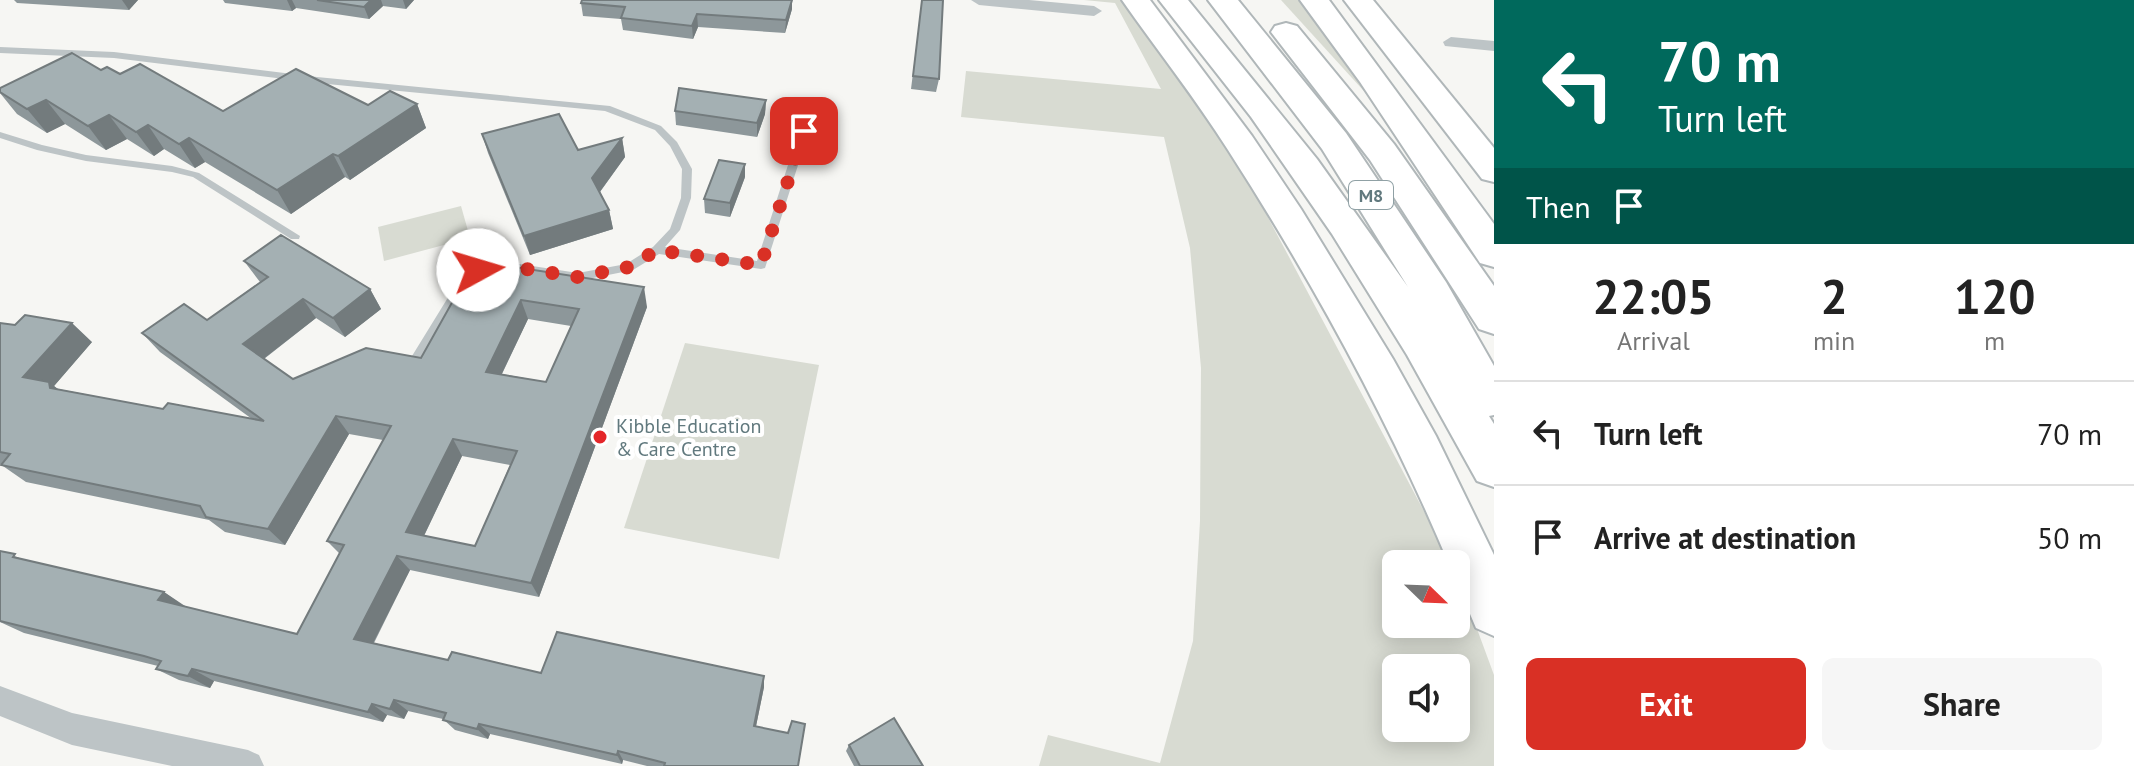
<!DOCTYPE html>
<html lang="en">
<head>
<meta charset="utf-8">
<style>
  body { margin:0; font-family:"PT Sans",sans-serif; background:#f6f6f6; color:#222; height:100vh; display:flex; flex-direction:column; font-size:30px; white-space:nowrap }
  * { box-sizing:border-box; margin:0 }
  p { font-size:26px; color:#767676 }
  .icon { flex:none; width:44px; height:44px; fill:none; stroke:currentColor; stroke-width:2; stroke-linecap:round; stroke-linejoin:round }
  .map { position:relative; flex:1; overflow:hidden }
  .details { display:flex; flex-direction:column; background:#fff; width:640px }
  .details>* { flex:none }
  .top-card { background:#00695c; color:#fff; overflow:hidden }
  .needle { width:52px; rotate:113deg }
  .controls { position:absolute; left:1382px; top:550px; display:grid; gap:16px }
  .controls a { display:grid; place-items:center; width:88px; height:88px; border-radius:12px; background:#fff; box-shadow:0 4px 20px #0003; font-size:40px }
  .pin { position:absolute; display:grid; place-items:center; width:68px; height:68px; color:#fff; margin:-34px; border-radius:16px; box-shadow:0 4px 12px #0006 }
  .me { position:absolute; width:88px; margin:-44px; rotate:84deg; stroke-linejoin:round; filter:drop-shadow(0 0 6px #0008) }
  .turn { display:flex; align-items:center; gap:28px; height:168px; padding:0 32px; font-size:36px }
  .turn .icon { width:104px; height:104px; stroke-width:2.5 }
  .turn b { display:block; font-size:56px; line-height:68px }
  .then { display:flex; align-items:center; height:76px; padding:0 32px; background:#0003; gap:16px; font-size:30px }
  .eta { display:flex; justify-content:space-evenly; align-items:center; height:136px; text-align:center }
  .eta b { font-size:48px; font-weight:600; line-height:56px }
  .action { display:flex; gap:16px; margin-top:auto; padding:16px 32px }
  .action a { flex:1; height:92px; border-radius:12px; background:#d93025; color:#fff; font-size:32px; font-weight:600; line-height:92px; text-align:center }
  .action a+a { background:#f6f6f6; color:#222 }
  ul { padding:0; list-style:none }
  li { display:flex; align-items:center; gap:24px; height:104px; padding:0 32px; border-top:2px solid #e0e0e0 }
  li div { flex:1 }
  li b { display:block; font-size:30px }
  li em { font-style:normal }
  main { display:flex; flex:1; min-height:0 }
  .map>svg:first-child { display:block }
</style>
</head>
<body>
<main>
<div class="map">
<svg width="1494" height="766" viewBox="0 0 1494 766">
  <rect width="100%" height="100%" fill="#f6f6f3"/>
  <g fill="#d8dbd2" fill-rule="evenodd">
    <path d="M1084,0H1126L1228,142L1452,564H1396V624H1456V572L1494,675V766H1039L1048,735L1160,763L1193,641L1200,521L1201,368L1190,248L1164,137L961,117L966,71L1161,89L1115,3ZM1396,668H1456V728H1396Z"/>
    <path d="M1281,0H1298L1373,101Z"/>
    <path d="M461,206L470,238L384,261L378,227Z"/>
    <path d="M685,343L819,365L779,559L624,528Z"/>
  </g>
  <g fill="none" stroke-linecap="round" stroke-linejoin="round">
    <defs>
      <g id="trunk">
        <path d="M1122,0H1150L1252,136L1301,209L1393,359L1436,436L1494,555V636L1476,628L1456,581V564H1449C1388,419 1313,282 1228,150C1195,98 1157,50 1122,0Z"/>
        <path d="M1344,0H1373L1494,148V182L1482,179Z"/>
      </g>
      <g id="motorway">
        <path d="M1159,0H1188L1317,159L1408,287L1322,149L1208,0H1238L1346,133L1446,282L1494,366V415L1489,416L1494,424V487L1477,481L1407,355L1332,234L1251,117Z"/>
        <path d="M1300,0H1329L1494,224V267L1480,263L1360,82Z"/>
        <path d="M1286,23L1297,26L1394,144L1494,286V334L1479,329L1370,160L1271,32L1275,26Z"/>
      </g>
    </defs>
    <use href="#trunk" stroke="#b0b7b9" stroke-width="4"/>
    <use href="#motorway" stroke="#b0b7b9" stroke-width="4"/>
    <g fill="#bdc4c6" fill-rule="evenodd">
      <path d="M0,47L114,52L317,77L610,106L661,126L677,142L692,169L691,198L680,230L665,247L757,261L799,131L804,128L809,131L765,268L761,269L659,254L633,270L578,281L500,269L481,273L468,284L420,362H412L410,359L412,356L460,278L474,267L500,261L578,273L626,264L653,247L670,229L681,198L682,169L670,146L655,130L605,111L317,83L114,58L0,53Z"/>
      <path d="M0,132L42,145L86,155L172,166L199,173L300,236L299,239H291L193,177L172,172L86,161L37,150L0,138Z"/>
    </g>
    <g fill="#bdc4c6" fill-rule="evenodd">
      <path d="M971,0H1029L1094,6L1102,11L1094,16L979,5Z"/>
      <path d="M1451,37L1494,41V51L1445,46L1443,42Z"/>
      <path d="M0,686L72,713L248,750L259,755L264,766H172L72,745L0,716Z"/>
    </g>
    <use href="#trunk" fill="#fff" fill-rule="evenodd"/>
    <use href="#motorway" fill="#fff" fill-rule="evenodd"/>
  </g>
  <g fill="#8d979a" fill-rule="evenodd">
    <path d="M14,0H138L129,10L17,3Z"/>
    <path d="M223,0H414L406,9L383,6L369,19L296,8L292,11L225,3Z"/>
    <path d="M922,0L939,79L936,92L911,89Z"/>
    <path d="M581,3L792,9L785,33L698,27L693,39L623,30L621,19L583,16Z"/>
    <path d="M101,70L120,74L223,111L417,104L426,128L350,180L345,177L291,214L205,162L195,168L164,149L154,156L127,139L106,150L65,124L47,133L17,114L0,93V88Z"/>
    <path d="M766,100L765,114L757,137L676,125L675,111Z"/>
    <path d="M482,134L578,150L622,138L625,157L600,192L609,210L613,229L530,255L488,153Z"/>
    <path d="M745,177L730,217L705,213L704,199Z"/>
    <path d="M244,261L370,289L381,309L345,337L316,318L264,359L293,379L421,358L464,295L647,307L539,597L410,570L374,643L448,660L541,673L764,687L756,726L798,766H647L623,760L622,764L490,734L488,739L455,730L443,719L408,711L404,719L387,715L383,722L214,681L210,688L179,680L156,669L158,666L24,633L0,622V551L25,560L164,592L185,607L297,634L340,554L327,541L383,440L349,434L285,545L225,532L209,520L26,482L0,464V323L92,342L54,386L58,389L163,409L252,419L160,352L142,333L207,320L260,282ZM528,319L571,326L546,382L502,374ZM462,456L510,465L475,546L424,536Z"/>
    <path d="M849,745L923,766H854L846,751Z"/>
  </g>
  <g fill="#737b7d">
    <path d="M122,0H138L129,10Z"/>
    <path d="M287,0H292L296,8L292,11Z"/>
    <path d="M371,0H381L383,6L369,19L364,7Z"/>
    <path d="M403,0H414L406,9Z"/>
    <path d="M792,0V9L785,33L786,20Z"/>
    <path d="M697,14L698,27L693,39L692,26Z"/>
    <path d="M46,100L65,124L47,133L27,109Z"/>
    <path d="M766,100L765,114L757,137V123Z"/>
    <path d="M417,104L426,128L350,180L338,156Z"/>
    <path d="M109,115L127,139L106,150L88,126Z"/>
    <path d="M148,125L164,149L154,156L136,132Z"/>
    <path d="M189,138L205,162L195,168L179,144Z"/>
    <path d="M622,138L625,157L596,197L592,178Z"/>
    <path d="M333,154L345,177L291,214L277,190Z"/>
    <path d="M745,164V177L730,217V203Z"/>
    <path d="M609,210L613,229L530,255L524,236Z"/>
    <path d="M644,287L647,307L539,597L531,583Z"/>
    <path d="M370,289L381,309L345,337L333,318Z"/>
    <path d="M303,299L316,318L258,363L243,344Z"/>
    <path d="M521,300L528,319L494,390L486,372Z"/>
    <path d="M72,323L92,342L54,386L71,400L23,377Z"/>
    <path d="M336,416L349,434L285,545L268,529Z"/>
    <path d="M453,439L462,456L418,548L406,532Z"/>
    <path d="M397,556L410,570L369,651L354,639Z"/>
    <path d="M164,592L185,606L180,614L158,600Z"/>
    <path d="M192,669L214,681L210,688L188,676Z"/>
    <path d="M764,676V687L754,736V726Z"/>
    <path d="M394,700L408,711L404,719L390,709Z"/>
    <path d="M372,704L387,715L383,722L368,712Z"/>
    <path d="M479,724L490,734L488,739L477,729Z"/>
    <path d="M618,751L623,760L622,764L617,755Z"/>
  </g>
  <g fill="#a4b0b3" stroke="#737b7d" stroke-width="2" fill-rule="evenodd">
    <path d="M317,0H371L364,7Z"/>
    <path d="M582,0H792L786,20L697,14L692,26L621,18L625,7L581,3Z"/>
    <path d="M922,0H943L939,79L913,76Z"/>
    <path d="M72,53L101,70L107,67L120,74L140,64L223,111L296,69L368,105L390,91L417,104L338,156L333,154L277,190L189,138L179,144L148,125L136,132L109,115L88,126L46,100L27,109L0,92V88Z"/>
    <path d="M679,88L766,100L757,123L675,111Z"/>
    <path d="M559,114L578,150L622,138L592,178L609,210L524,236L482,134Z"/>
    <path d="M719,160L745,164L730,203L704,199Z"/>
    <path d="M281,235L370,289L333,318L303,299L243,344L293,379L366,348L421,358L454,299L464,295L482,262L644,287L531,583L397,556L354,639L448,660L452,652L541,673L557,632L764,676L754,726L788,733L792,721L805,724L798,766H664L665,763L618,751L617,755L479,724L477,729L443,720L446,713L394,700L390,709L372,704L368,712L192,669L188,676L156,669L161,661L144,656L0,621V551L15,554L13,557L164,592L158,600L297,634L344,545L327,541L391,426L336,416L268,529L206,517L200,506L1,465L10,454L0,452V323L15,325L25,315L72,323L23,377L49,382L50,388L163,409L168,403L264,421L142,333L184,304L207,320L268,277L244,261ZM521,300L579,309L546,382L486,372ZM453,439L517,451L475,546L406,532Z"/>
    <path d="M894,718L923,766H860L849,745Z"/>
  </g>
  <g fill="none" stroke-linecap="round" stroke-linejoin="round">
    <path stroke="#d93025" stroke-width="14" stroke-dasharray="0 25.2" d="M478,270L500,265L578,277L629,267L657,250L761,265L804,131"/>
  </g>
  <circle fill="#e42629" stroke="#fff" stroke-width="3" cx="600" cy="437" r="8"/>
  <g text-anchor="middle" dominant-baseline="central" stroke-width="8" stroke-linejoin="round" paint-order="stroke">
    <rect fill="#fff" stroke="#90a1a5" stroke-width="2" x="1349" y="181" width="44" height="28" rx="6"/>
    <g font-size="18" font-weight="bold" fill="#61797e">
      <text x="1371" y="195">M8</text>
    </g>
    <g font-size="20" fill="#61797e" stroke="#fff" text-anchor="start">
      <text x="616" y="426">Kibble Education<tspan x="616" dy="23">&amp; Care Centre</tspan></text>
    </g>
  </g>
</svg>
<div class="controls">
<a><svg class="needle" viewBox="-14 -14 28 28"><path d="M0-13l5 13h-10z" fill="#e53935"/><path d="M0 13l5-13h-10z" fill="#767676"/></svg></a>
<a><svg class="icon" aria-label="sound" viewBox="0 0 24 24"><path d="M4 9h4l5-4v14l-5-4H4zM17 9q2 3 0 6"/></svg></a>
</div>
<div class="pin" style="left:804px;top:131px;background:#d93025"><svg class="icon" aria-label="arrive" viewBox="0 0 24 24"><path d="M6 21V4h12l-3 4 3 4H6"/></svg></div>
<svg class="me" style="left:478px;top:270px" viewBox="-20 -20 40 40"><circle r="19" fill="#fff"/><path d="M0-13L10 11 0 6-10 11z" fill="#d93025"/></svg>
</div>
<section class="details">
<div class="top-card">
<div class="turn"><svg class="icon" aria-label="left" viewBox="0 0 24 24"><path d="M17 20v-9H6M10 6l-5 5 5 5"/></svg><div><b>70 m</b>Turn left</div></div>
<div class="then">Then<svg class="icon" aria-label="arrive" viewBox="0 0 24 24"><path d="M6 21V4h12l-3 4 3 4H6"/></svg></div>
</div>
<div class="eta">
<div><b>22:05</b><p>Arrival</p></div>
<div><b>2</b><p>min</p></div>
<div><b>120</b><p>m</p></div>
</div>
<ul>
<li><svg class="icon" aria-label="left" viewBox="0 0 24 24"><path d="M17 20v-9H6M10 6l-5 5 5 5"/></svg><div><b>Turn left</b></div><em>70 m</em></li>
<li><svg class="icon" aria-label="arrive" viewBox="0 0 24 24"><path d="M6 21V4h12l-3 4 3 4H6"/></svg><div><b>Arrive at destination</b></div><em>50 m</em></li>
</ul>
<div class="action"><a>Exit</a><a>Share</a></div>
</section>
</main>
</body>
</html>
